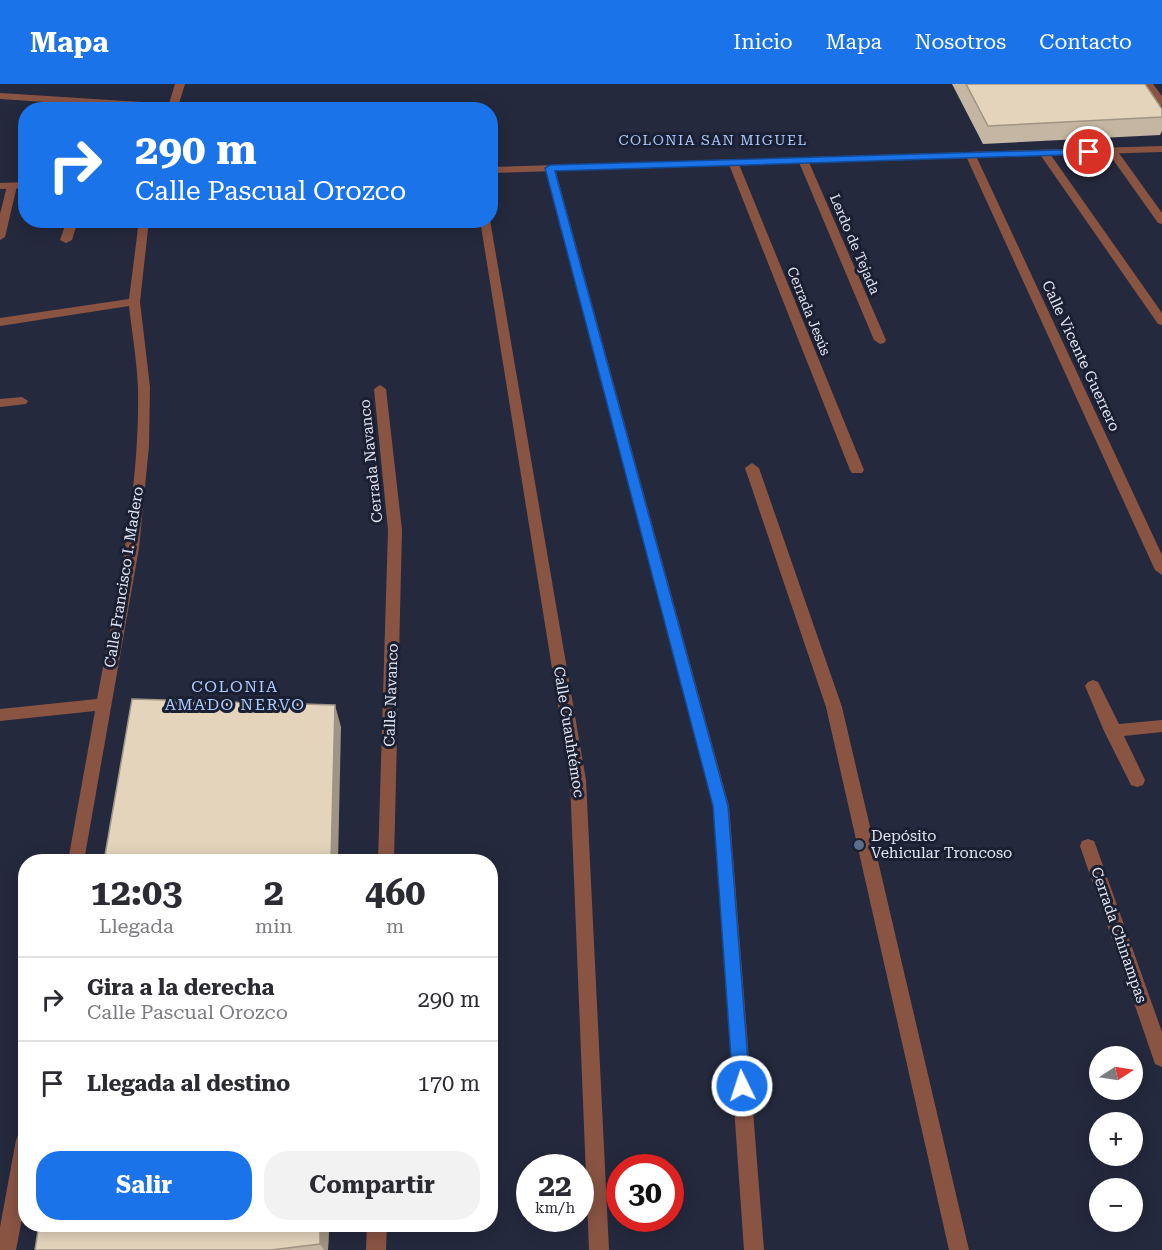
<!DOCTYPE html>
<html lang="es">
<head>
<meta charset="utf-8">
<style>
  body { margin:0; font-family:"Roboto Serif",serif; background:#f2f2f3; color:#2b2b33; height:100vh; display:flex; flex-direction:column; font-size:22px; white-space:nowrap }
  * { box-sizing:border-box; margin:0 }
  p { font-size:20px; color:#7c7c81 }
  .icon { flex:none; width:33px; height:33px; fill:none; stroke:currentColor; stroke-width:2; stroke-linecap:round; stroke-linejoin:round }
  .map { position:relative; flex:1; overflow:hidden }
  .drawer { position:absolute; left:18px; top:770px; width:480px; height:378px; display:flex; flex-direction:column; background:#fff; border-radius:24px; box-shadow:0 3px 15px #0003 }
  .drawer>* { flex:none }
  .guide { position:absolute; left:18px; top:18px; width:480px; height:126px; border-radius:24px; box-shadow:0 3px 15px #0003; background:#1a73e8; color:#fff; overflow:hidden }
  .needle { width:39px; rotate:78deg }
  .controls { position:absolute; left:1089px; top:962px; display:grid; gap:12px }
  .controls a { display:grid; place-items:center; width:54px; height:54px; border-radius:50%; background:#fff; box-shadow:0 3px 15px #0003; font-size:30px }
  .speed { position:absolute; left:516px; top:1070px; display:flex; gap:12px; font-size:30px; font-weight:700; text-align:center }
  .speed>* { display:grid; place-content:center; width:78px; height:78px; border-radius:50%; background:#fff; box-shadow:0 3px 15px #0003; line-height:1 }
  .speed small { font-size:15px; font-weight:400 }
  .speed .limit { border:9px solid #d22; background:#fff; color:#111 }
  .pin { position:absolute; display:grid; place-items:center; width:51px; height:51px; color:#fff; margin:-26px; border:3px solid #fff; border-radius:50%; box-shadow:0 2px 6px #0007 }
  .me { position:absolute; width:66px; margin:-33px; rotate:356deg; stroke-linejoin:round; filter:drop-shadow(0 0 4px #0008) }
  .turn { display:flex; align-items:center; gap:21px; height:126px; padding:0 18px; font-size:27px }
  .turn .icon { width:78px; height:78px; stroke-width:2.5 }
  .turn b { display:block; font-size:42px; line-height:51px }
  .eta { display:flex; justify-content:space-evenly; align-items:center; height:102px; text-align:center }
  .eta b { font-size:36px; font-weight:700; line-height:42px }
  .action { display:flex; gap:12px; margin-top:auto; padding:12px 18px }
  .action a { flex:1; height:69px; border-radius:24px; background:#1a73e8; color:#fff; font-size:24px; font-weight:700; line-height:69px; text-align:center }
  .action a+a { background:#f2f2f3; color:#2b2b33 }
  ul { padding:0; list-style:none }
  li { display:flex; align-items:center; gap:18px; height:84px; padding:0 18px; border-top:2px solid #e1e1e2 }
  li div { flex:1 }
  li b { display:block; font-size:22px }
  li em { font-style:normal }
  header { display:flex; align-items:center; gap:36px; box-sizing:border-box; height:84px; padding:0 30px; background:#1a73e8; color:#fff }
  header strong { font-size:28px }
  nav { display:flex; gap:33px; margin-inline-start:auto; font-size:21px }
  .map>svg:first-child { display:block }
</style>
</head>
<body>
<header>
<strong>Mapa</strong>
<nav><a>Inicio</a><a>Mapa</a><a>Nosotros</a><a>Contacto</a></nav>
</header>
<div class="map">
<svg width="1162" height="1166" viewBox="0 0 1162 1166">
  <rect width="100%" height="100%" fill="#25293d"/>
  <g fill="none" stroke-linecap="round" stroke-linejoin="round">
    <g fill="#8a5443" fill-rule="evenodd">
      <path d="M0,9L173,20L178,23L166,26L0,15Z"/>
      <path d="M1108,65H1116L1162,129V140L1158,139L1107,67Z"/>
      <path d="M752,379L759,384L842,623L969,1166H949L826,623L745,384Z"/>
    </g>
    <g fill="#8a5443" fill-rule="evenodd">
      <path d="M175,0H185L177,26H167Z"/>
      <path d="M1143,0H1153L1162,12V22L1159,21Z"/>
      <path d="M1040,67H1048L1162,229V241L1158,240L1039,69Z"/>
      <path d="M971,69L976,72L1162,471V491L1155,486L966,72Z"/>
      <path d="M803,73L808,76L886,256L884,259L880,260L874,256L798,76Z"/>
      <path d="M729,76L738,78L864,386L862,389H852L850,386L728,78Z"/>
      <path d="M550,81L555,84L729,722L764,1166H744L713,722L545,84Z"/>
      <path d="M12,99L17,102L5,153L0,156V130L7,102Z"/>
      <path d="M67,136H78L72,156L66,159L60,156Z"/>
      <path d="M139,136H149L140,218L150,303L149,362L139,464L84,777H68L95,627L0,637V625L97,615C116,513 140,409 138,305C137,277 132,249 129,222L0,242V234L129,215Z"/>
      <path d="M480,136H490L586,696L609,1166H589L570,696Z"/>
      <path d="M380,301L386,305L402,446L394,777H378L388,446L374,305Z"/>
      <path d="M22,313L28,317L26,320L0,323V315Z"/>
      <path d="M1093,596L1098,598L1119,640L1162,636V648L1124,652L1145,696L1143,701L1137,703L1131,701L1104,647L1085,602L1088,598Z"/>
      <path d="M1088,755L1094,757L1096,762L1162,948V983L1155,980L1153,974L1080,762L1082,757Z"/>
      <path d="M26,1046V1114L16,1166H0V1143L16,1056L19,1049Z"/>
      <path d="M367,1140H387L386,1166H366Z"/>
    </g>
    <g fill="#8a5443" fill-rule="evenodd">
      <path d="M1162,62V68L490,89V83Z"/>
      <path d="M26,98V104L0,105V99Z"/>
    </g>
  </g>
  <g fill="#c4b6a2">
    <path d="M952,0H1145L1162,25V47L1160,51L983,60Z"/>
    <path d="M39,1140H329L328,1166H35Z"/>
  </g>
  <g fill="#a09484">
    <path d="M335,621L341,643L338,777H331Z"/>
    <path d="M320,1140H329L328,1166H324L320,1160Z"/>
  </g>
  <g fill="#e4d4bc" stroke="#a09484" stroke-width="1.5">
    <path d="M966,0H1145L1162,25V33L988,42Z"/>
    <path d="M132,615L335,621L331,777H104Z"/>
    <path d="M39,1140H320V1160L271,1166H35Z"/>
  </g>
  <path fill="#1a73e8" stroke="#114b97" stroke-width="1.5" d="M1089,65L1092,66V70L555,87L728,722L750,1002L748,1008L742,1011L736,1008L733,1002L713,722L545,84L550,81Z"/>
  <circle fill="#5c6f8a" stroke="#1b1f32" stroke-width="2" cx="859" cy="761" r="6"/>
  <g text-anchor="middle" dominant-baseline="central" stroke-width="6" stroke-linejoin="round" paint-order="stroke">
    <g font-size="14" letter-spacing="1.5" fill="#acf" stroke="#1b1f32">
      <text x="713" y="56">COLONIA SAN MIGUEL</text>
    </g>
    <g font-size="14" fill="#e2e6f3" stroke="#1b1f32">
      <text transform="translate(855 160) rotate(67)">Lerdo de Tejada</text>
      <text transform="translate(809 227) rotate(68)">Cerrada Jesús</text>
    </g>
    <g font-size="15" fill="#e2e6f3" stroke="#1b1f32">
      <text transform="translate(1081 272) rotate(65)">Calle Vicente Guerrero</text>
      <text transform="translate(371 377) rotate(-96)">Cerrada Navanco</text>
      <text transform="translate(124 493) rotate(-81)">Calle Francisco I. Madero</text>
      <text transform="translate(391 611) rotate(-88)">Calle Navanco</text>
      <text transform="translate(569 648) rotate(81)">Calle Cuauhtémoc</text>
      <text transform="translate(1119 851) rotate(71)">Cerrada Chinampas</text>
    </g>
    <g font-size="15" fill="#e2e6f3" stroke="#1b1f32" text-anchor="start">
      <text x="871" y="752">Depósito<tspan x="871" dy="17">Vehicular Troncoso</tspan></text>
    </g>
    <g font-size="16" letter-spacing="1.5" fill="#acf" stroke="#1b1f32">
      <text x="235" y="602">COLONIA<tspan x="235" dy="18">AMADO NERVO</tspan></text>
    </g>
  </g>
</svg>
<div class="controls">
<a><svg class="needle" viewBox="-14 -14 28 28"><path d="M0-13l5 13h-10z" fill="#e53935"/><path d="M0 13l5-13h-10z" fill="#7c7c81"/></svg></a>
<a>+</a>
<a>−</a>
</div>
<div class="speed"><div>22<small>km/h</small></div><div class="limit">30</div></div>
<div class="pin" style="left:1089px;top:68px;background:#d93025"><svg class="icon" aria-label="arrive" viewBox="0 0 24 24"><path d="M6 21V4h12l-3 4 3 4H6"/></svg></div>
<svg class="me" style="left:742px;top:1002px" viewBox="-20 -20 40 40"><circle r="17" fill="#1a73e8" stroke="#fff" stroke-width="3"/><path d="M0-11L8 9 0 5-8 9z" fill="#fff"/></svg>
<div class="guide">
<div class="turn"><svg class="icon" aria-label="right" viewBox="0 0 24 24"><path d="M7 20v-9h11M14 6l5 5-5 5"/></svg><div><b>290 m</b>Calle Pascual Orozco</div></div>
</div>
<section class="drawer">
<div class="eta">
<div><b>12:03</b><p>Llegada</p></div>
<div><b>2</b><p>min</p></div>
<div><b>460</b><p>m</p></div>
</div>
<ul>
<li><svg class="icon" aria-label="right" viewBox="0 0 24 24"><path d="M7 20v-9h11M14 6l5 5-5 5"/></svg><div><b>Gira a la derecha</b><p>Calle Pascual Orozco</p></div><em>290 m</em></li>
<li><svg class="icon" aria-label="arrive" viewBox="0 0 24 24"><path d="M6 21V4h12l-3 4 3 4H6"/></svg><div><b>Llegada al destino</b></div><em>170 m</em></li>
</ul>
<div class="action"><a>Salir</a><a>Compartir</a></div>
</section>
</div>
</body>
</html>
